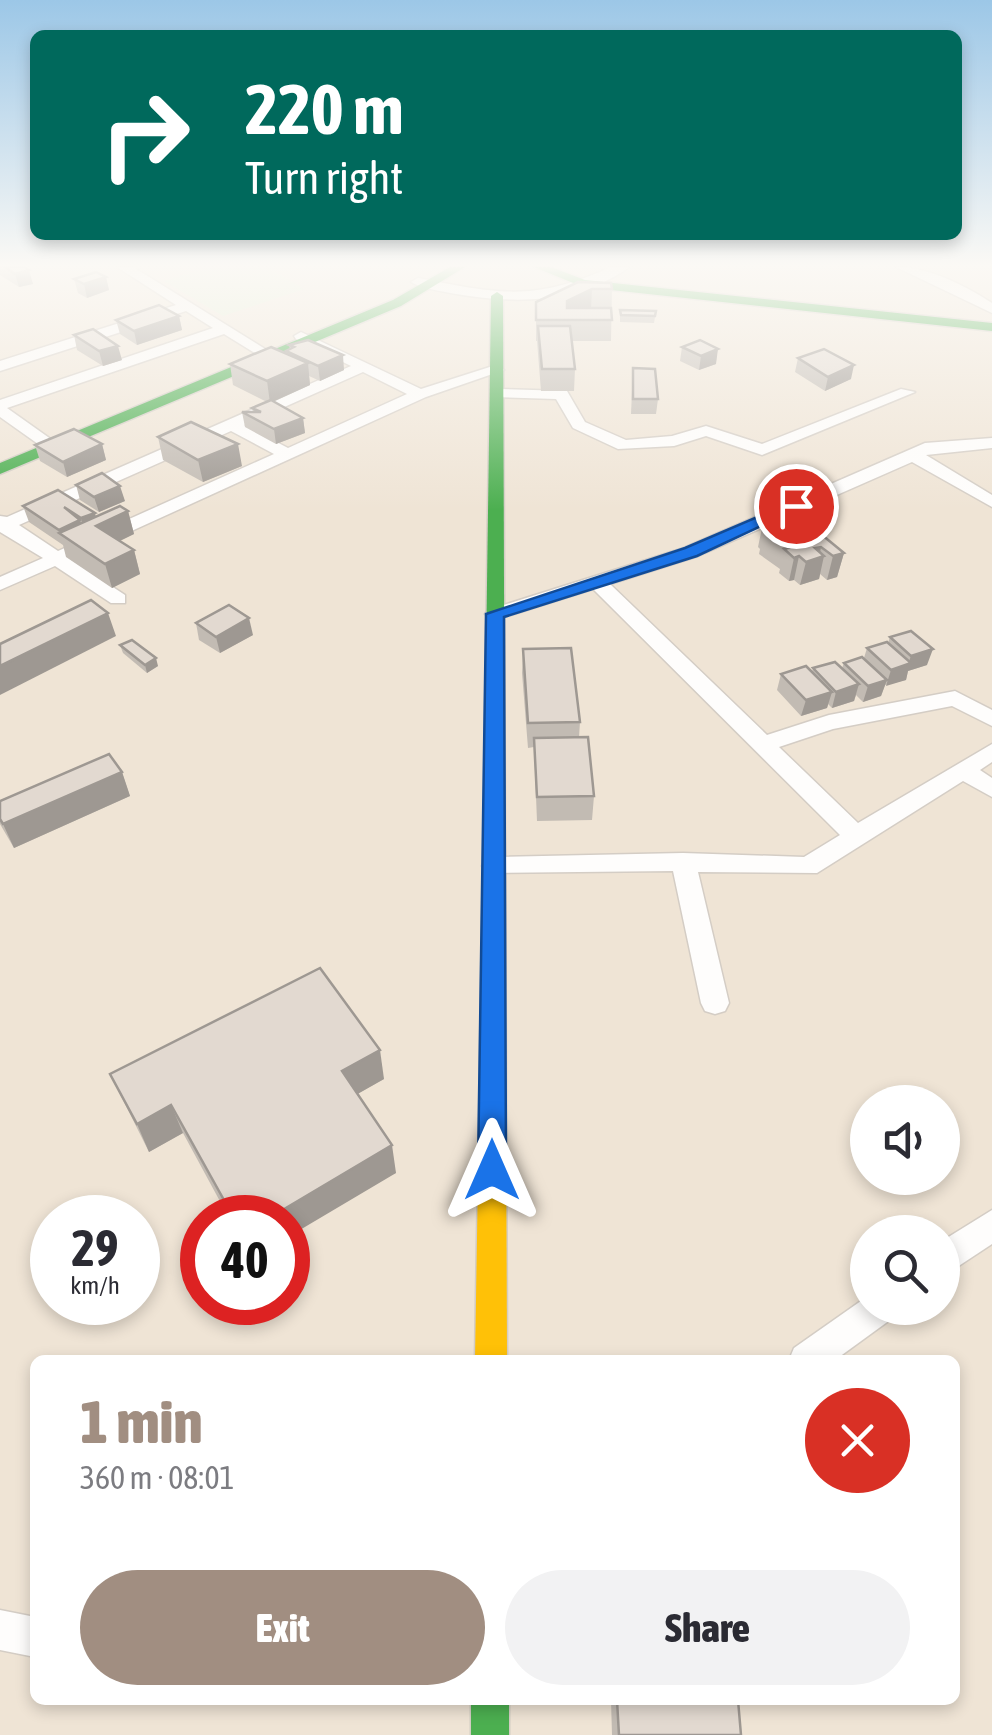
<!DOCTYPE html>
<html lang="en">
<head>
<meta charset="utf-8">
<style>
  body { margin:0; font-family:"Asap Condensed",sans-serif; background:#f2f2f3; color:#2b2b33; height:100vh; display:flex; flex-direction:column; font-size:38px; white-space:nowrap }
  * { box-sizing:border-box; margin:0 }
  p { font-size:32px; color:#7c7c81 }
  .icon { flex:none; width:55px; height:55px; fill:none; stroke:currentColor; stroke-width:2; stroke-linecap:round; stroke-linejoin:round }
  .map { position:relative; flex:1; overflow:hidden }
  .details { position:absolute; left:30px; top:1355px; width:930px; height:350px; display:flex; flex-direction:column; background:#fff; border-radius:15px; box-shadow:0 5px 15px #0003 }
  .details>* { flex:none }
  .guide { position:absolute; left:30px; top:30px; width:932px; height:210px; border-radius:15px; box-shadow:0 5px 15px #0003; background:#00695c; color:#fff; overflow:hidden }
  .controls { position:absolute; left:850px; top:1085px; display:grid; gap:20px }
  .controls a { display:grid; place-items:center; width:110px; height:110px; border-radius:50%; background:#fff; box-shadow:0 5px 15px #0003; font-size:50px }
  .speed { position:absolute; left:30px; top:1195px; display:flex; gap:20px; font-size:50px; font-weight:700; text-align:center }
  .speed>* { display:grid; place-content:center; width:130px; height:130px; border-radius:50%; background:#fff; box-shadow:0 5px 15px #0003; line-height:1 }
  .speed small { font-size:25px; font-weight:400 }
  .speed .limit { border:15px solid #d22; background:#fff; color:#111 }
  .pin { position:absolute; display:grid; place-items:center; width:85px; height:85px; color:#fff; margin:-42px; border:5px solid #fff; border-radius:50%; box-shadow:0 2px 10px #0007 }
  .me { position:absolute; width:110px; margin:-55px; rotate:0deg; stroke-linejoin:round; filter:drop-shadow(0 0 8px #0008) }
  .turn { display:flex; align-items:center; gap:35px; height:210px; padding:0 50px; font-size:45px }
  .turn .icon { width:130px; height:130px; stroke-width:2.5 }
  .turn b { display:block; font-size:70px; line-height:85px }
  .round { display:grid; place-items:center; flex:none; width:105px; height:105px; border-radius:52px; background:#f2f2f3 }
  .head { display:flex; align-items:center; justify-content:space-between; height:170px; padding:0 50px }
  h1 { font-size:60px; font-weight:800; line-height:75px; color:#a18e81 }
  .primary-button { display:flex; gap:20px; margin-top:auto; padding:20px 50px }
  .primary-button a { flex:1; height:115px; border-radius:60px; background:#a18e81; color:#fff; font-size:40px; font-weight:800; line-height:115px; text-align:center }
  .primary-button a+a { background:#f2f2f3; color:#2b2b33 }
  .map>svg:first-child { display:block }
</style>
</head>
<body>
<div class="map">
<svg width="992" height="1735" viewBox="0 0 992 1735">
  <rect width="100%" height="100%" fill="#f6f1e8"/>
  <path fill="#efe4d5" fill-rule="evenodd" d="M0,267H992V1735H0ZM868,1102H942V1178H868ZM52,1218H138V1302H52ZM202,1218H288V1302H202ZM868,1232H942V1308H868ZM35,1360H955V1700H35Z"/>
  <path fill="#e2edd3" d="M210,267H267L304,289L223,316L164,281Z"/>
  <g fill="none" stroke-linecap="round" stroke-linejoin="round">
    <defs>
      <g id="street">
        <path d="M117,267H133L278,357L266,360L224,334L7,408L62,447L48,451L0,417V400L213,328L186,311L0,371V361L176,305Z"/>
        <path d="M611,267H629C579,304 515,304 456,294C441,291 423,289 411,282L418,278C500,294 533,302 611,267Z"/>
        <path d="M896,267C929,267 964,285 992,303V313Z"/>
        <path d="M301,332L421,389L496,365L504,370L426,397L70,559L125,595V603H111L55,566L0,590V577L43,558L0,532V516L7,517L351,366L296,339L294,336ZM363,372L407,394L288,448L244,425ZM231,431L274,454L58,551L19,525Z"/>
        <path d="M497,389L567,391L585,422L626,440L672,436L706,426L762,444L901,389L915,392L762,455L706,436L674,446L618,449L573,428L556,399L491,397V391Z"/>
        <path d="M992,438V448L926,455L992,495V507L912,462L698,556L610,584L767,735L829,715L955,691L992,710V726L952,706L833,729L779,747L858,823L992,744V762L980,770L992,778V797L963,781L817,873L698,872L729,1003L725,1011L715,1014L705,1011L701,1003L673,871L485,873L482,866L485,859L494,857L683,853L804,857L840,835L593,589L495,620L485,614L488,610L684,548L925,443Z"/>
        <path d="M992,1210V1244L942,1277V1241Z"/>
        <path d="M868,1296V1308H895L890,1320L835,1360H789L794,1348Z"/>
        <path d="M0,1610L35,1617V1657L0,1650Z"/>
      </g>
      <g id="fast">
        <path d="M450,267H465L401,306L0,474V463L393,300Z"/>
        <path d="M534,267H551L585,280L992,323V331L583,287Z"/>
        <path d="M497,292L503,296L505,873L494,881L483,873L491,296Z"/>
        <rect x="471" y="1700" width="38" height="35"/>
      </g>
      <path id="slow" d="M494,865L505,873L507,1360H475L483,873Z"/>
    </defs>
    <use href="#street" stroke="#d4cdc5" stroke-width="3"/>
    <use href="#fast" stroke="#d4cdc4" stroke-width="3"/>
    <use href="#slow" stroke="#d4cdc4" stroke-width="3"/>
    <use href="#street" fill="#fefdfc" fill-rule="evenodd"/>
    <use href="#fast" fill="#4caf50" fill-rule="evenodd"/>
    <use href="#slow" fill="#ffc107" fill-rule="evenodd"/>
  </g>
  <g fill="#c2bbb3">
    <path d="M0,267H24L33,284L19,287L0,275Z"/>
    <path d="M106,277L109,290L87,298L78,293L74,279Z"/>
    <path d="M578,282L612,289L611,341H572L575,369L574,391H541L537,341H536V302Z"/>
    <path d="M620,310L656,311L654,323L620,322Z"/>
    <path d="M179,316L182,330L137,345L120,334L116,320Z"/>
    <path d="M74,335L122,360L103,366L77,350Z"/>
    <path d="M289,345L344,370L320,381L309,376L310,385L273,402L303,418L305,433L276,444L245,427L242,412H253L252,408L267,402L233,385L230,364L286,353V351L290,349Z"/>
    <path d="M682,347L716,364L699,370L680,361Z"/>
    <path d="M798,358L851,379L825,391L795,372Z"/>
    <path d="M633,368L658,399L656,414H631Z"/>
    <path d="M158,437L242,466L203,482L163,460Z"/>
    <path d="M102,444L106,460L67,477L40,461L35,445Z"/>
    <path d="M76,485L125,501L99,512L80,500Z"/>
    <path d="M23,506L96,516L128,511L134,534L120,541L134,550L140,574L112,588L66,557L63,545L29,522Z"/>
    <path d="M782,515L844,553L837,577L827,580L820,574L819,579L800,585L794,580L789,581L779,573L780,569L759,554L760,549L758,547L763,523L782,518Z"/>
    <path d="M196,623L253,635L220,653L199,640Z"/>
    <path d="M890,637L927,665L908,671L906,680L885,685L881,696L863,702L856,695L854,701L832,708L828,704L827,708L801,716L777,690L781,674L812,672L813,668H842L844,663L864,658L867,648L888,643Z"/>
    <path d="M120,645L158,666L147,673L123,653Z"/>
    <path d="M523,649L580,722L579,737L594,796L592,820L537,821L534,747L528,748L522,673Z"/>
    <path d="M122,772L130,796L14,848L0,824V801Z"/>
    <path d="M110,1074L384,1079L357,1094L396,1173L288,1218H229L183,1133L149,1152Z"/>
    <path d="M611,1700H738L741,1735H612Z"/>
  </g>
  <g fill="#9e9892">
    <path d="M29,270L33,284L19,287L15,274Z"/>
    <path d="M106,277L109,290L87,298L84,284Z"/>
    <path d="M592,289L591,309L569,320L567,301Z"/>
    <path d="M179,316L182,330L137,345L134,331Z"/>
    <path d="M118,346L122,360L103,366L99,351Z"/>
    <path d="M718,349L716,364L699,370L701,356Z"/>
    <path d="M343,355L344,370L320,381L318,366Z"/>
    <path d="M308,363L310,385L270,403L267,381Z"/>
    <path d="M854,365L851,379L825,391L828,377Z"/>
    <path d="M303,418L305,433L276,444L274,429Z"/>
    <path d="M102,444L106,460L67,477L63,462Z"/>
    <path d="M238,444L242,466L203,482L198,460Z"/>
    <path d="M120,486L125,501L99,512L94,497Z"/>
    <path d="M128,511L134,534L103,549L86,534L81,518L95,513L98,525Z"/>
    <path d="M80,520L85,536L60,534L59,530Z"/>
    <path d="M821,547L819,558L824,556L819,579L800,585L806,562L815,548Z"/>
    <path d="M134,550L140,574L112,588L105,564Z"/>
    <path d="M844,553L837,577L827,580L833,556Z"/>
    <path d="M799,556L794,580L789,581L794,558Z"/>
    <path d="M108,613L116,636L0,695V666Z"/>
    <path d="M249,618L253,635L220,653L216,637Z"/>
    <path d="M933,649L927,665L908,671L906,680L886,686L891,670L908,664L911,656Z"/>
    <path d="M156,658L158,666L147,673L145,665Z"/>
    <path d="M887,680L881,696L863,702L868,686Z"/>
    <path d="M859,684L854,701L832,708L836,692Z"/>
    <path d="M832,692L827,708L801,716L806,700Z"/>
    <path d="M122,772L130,796L14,848L3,824Z"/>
    <path d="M380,1050L384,1079L347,1100L342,1071Z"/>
    <path d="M171,1105L183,1133L149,1152L137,1124Z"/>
    <path d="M392,1145L396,1173L288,1237V1218H269Z"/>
  </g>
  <g fill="#e2d9d0" stroke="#9e9892" stroke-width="2.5">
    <path d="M5,267H24L29,270L15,274Z"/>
    <path d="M96,272L106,277L84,284L74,279Z"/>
    <path d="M578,282L611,283L612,289H592L567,301V308H611L612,320H536V302Z"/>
    <path d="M159,305L179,316L134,331L116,320Z"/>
    <path d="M620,310L656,311L655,316L621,315Z"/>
    <path d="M538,326H570L575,369H542Z"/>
    <path d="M93,329L118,346L99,351L74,335Z"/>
    <path d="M308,340L343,355L318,366L286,351L294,347L289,345Z"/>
    <path d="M700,340L718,349L701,356L682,347Z"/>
    <path d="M271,347L308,363L267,381L230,364Z"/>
    <path d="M824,349L854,365L828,377L798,358Z"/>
    <path d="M633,368L655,369L658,399H633Z"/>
    <path d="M271,400L303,418L274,429L242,412H261L252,408Z"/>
    <path d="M191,422L238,444L198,460L158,437Z"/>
    <path d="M74,429L102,444L63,462L35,445Z"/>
    <path d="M102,473L120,486L94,497L76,485Z"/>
    <path d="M58,490L95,513L81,518L64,507L80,520L59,530L23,506Z"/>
    <path d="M120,506L128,511L96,526L134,550L105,564L59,533Z"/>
    <path d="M794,512L844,553L833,556L821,547L815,548L824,556L806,562L799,556L794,558L784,549L788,548L764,531L770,529L763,523L781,518L791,523L782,515Z"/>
    <path d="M91,600L108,613L0,666V644Z"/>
    <path d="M229,605L249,618L216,637L196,623Z"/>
    <path d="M911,631L933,649L911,656L890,637Z"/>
    <path d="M132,640L156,658L145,665L120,645Z"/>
    <path d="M887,642L911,663L891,670L867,648Z"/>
    <path d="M571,648L580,722L528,723L523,649Z"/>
    <path d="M862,657L887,680L868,686L844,663Z"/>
    <path d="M835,662L859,684L836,692L813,668Z"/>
    <path d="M806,666L832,692L806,700L781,674Z"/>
    <path d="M588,737L594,796L537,797L534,738Z"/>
    <path d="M109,754L122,772L3,824L0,819V801Z"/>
    <path d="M320,968L380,1050L342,1071L392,1145L269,1218H234L171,1105L137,1124L110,1074Z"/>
    <path d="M617,1700H738L741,1735H619Z"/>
  </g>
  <linearGradient id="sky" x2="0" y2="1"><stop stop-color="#9cc7e7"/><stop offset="0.52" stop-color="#fbf9f5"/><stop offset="1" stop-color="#fbf9f5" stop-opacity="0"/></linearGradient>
  <rect width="992" height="510" fill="url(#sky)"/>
  <path fill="#1a73e8" stroke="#114b97" stroke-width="2.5" d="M790,503L804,506L697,556L504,617L506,1170L502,1179L492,1183L482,1179L478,1170L486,614L685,548Z"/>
</svg>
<div class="controls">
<a><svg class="icon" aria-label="sound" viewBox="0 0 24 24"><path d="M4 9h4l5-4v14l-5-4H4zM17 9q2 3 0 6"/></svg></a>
<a><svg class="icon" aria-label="search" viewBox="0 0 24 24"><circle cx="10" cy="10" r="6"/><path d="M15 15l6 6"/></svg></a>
</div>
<div class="speed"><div>29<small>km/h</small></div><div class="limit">40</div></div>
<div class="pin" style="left:796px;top:506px;background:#d93025"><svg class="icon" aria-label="arrive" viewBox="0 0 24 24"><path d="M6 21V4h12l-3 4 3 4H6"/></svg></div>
<svg class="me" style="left:492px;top:1170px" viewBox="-20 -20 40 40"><path d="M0-17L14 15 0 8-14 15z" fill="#1a73e8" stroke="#fff" stroke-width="4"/></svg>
<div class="guide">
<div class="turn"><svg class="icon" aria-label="right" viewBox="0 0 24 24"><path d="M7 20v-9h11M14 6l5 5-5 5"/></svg><div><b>220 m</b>Turn right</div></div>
</div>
<section class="details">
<div class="head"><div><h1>1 min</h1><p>360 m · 08:01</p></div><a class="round" style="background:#d93025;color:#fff"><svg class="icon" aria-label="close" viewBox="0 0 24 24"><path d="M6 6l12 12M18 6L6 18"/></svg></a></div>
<div class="primary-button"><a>Exit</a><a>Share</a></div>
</section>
</div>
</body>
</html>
